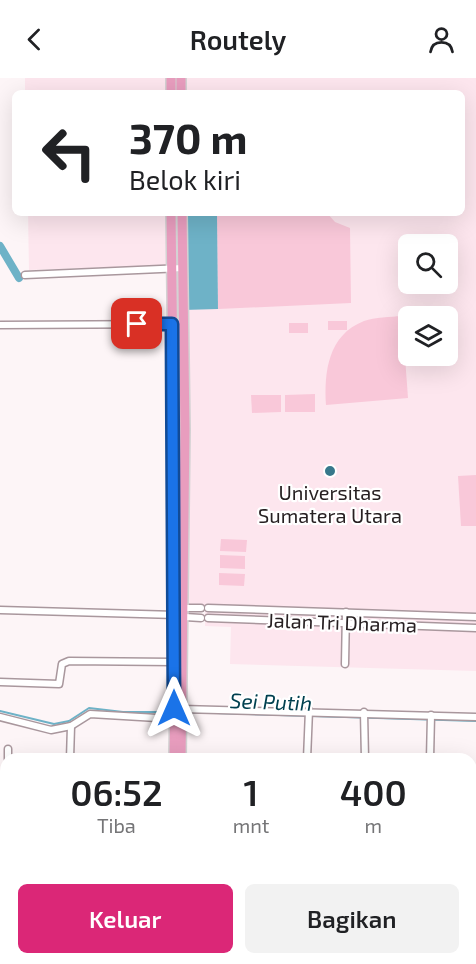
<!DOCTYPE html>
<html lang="id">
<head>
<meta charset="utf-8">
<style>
  body { margin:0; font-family:"Exo 2",sans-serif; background:#f2f2f2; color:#202124; height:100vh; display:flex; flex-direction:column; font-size:22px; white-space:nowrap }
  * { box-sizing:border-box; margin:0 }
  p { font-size:20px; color:#757577 }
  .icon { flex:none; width:33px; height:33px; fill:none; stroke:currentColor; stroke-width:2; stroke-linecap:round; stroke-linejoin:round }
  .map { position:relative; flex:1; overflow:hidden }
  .drawer { position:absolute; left:0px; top:675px; width:477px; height:212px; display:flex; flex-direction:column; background:#fff; border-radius:18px 18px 0 0; box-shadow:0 6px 24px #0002 }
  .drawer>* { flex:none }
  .guide { position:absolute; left:12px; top:12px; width:453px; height:126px; border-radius:9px; box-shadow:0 6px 24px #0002; background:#fff; color:#202124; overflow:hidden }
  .buttons { position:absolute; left:398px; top:156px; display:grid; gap:12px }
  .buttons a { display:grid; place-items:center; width:60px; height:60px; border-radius:9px; background:#fff; box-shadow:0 6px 24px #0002; font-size:30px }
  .pin { position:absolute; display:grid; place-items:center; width:51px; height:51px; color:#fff; margin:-26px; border-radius:12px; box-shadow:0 3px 9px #0006 }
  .me { position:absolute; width:66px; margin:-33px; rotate:0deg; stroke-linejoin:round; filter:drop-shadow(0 0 4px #0008) }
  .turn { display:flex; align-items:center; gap:21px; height:126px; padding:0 18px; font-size:27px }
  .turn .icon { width:78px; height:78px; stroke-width:2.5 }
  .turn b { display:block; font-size:42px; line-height:51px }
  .eta { display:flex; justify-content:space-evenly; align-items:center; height:102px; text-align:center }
  .eta b { font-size:36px; font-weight:600; line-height:42px }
  .button { display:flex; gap:12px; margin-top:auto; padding:12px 18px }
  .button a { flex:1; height:69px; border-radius:9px; background:#db2777; color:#fff; font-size:24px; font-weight:600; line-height:69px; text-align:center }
  .button a+a { background:#f2f2f2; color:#202124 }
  header { display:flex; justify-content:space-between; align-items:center; height:78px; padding:0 18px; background:#fff; font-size:27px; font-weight:600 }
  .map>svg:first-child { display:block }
</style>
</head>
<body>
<header><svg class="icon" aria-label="back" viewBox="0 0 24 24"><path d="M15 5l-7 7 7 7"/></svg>Routely<svg class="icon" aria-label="person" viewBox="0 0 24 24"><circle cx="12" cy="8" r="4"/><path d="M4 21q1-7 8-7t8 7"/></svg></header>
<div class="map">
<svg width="476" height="886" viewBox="0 0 476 886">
  <rect width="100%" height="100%" fill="#fdf5f7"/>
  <g fill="#fde6ee" fill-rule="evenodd">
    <path d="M25,0H165L166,15H25Z"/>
    <path d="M180,0H476V593L230,586L231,549L205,548V531L185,530L182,135H462V15H181ZM408,166H447V206H408ZM408,238H447V278H408Z"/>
    <path d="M28,135H168L169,187L29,192Z"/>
  </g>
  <g fill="#f9c8d9">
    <path d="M217,135H327L335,144L350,150L351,225L218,231Z"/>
    <path d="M402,238L408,320L326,327C324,294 328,257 364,243C375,239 390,239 402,238Z"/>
    <rect x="328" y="243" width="19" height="9"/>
    <rect x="289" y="245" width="19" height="10"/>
    <path d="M315,316V334H285V317Z"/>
    <path d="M281,317V334L252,335L251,317Z"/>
    <path d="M476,397V448H461L458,398Z"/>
    <path d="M221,461L247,462L246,474L220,473Z"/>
    <path d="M220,477L245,478V491L220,490Z"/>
    <path d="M219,495L245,496L244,508L219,507Z"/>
  </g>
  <path fill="#6eb2c7" d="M182,135H217L218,231L183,232Z"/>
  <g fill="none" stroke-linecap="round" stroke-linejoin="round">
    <g stroke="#6eb2c7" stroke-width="2">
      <path d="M0,633L54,646L69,643L89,630L123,634H170"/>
      <path d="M185,634L476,643"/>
    </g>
    <path stroke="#6eb2c7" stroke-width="8" d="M0,168L19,200"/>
    <defs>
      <g id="minor">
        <path d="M25,197L183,190"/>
        <path d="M0,247L184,246"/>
        <path d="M185,530H201"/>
        <path d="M208,530L476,539"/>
        <path d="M0,532L176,537"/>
        <path d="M185,539L201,540"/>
        <path d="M208,540L476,550"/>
        <path d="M345,586L346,534"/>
        <path d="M0,604L59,606L62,586L69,583L174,584"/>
        <path d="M181,631L476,639"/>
        <path d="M364,634L365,681"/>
        <path d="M0,639L51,652L71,648L90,636L174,641"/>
        <path d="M8,681V671"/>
        <path d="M70,681L71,648"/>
        <path d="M307,681L309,632"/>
        <path d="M430,681L431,637"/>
        <path d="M471,724H476"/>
        <path d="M0,740H6"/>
        <path d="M0,805H6"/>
        <path d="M0,863H6"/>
        <path d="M71,880V886"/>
        <path d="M447,886V880"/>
      </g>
      <g id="primary">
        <path d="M181,0V15"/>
        <path d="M171,15V0"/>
        <path d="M171,135L176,537L174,681"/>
        <path d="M181,681L185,351L182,135"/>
        <path d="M176,880V886"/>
        <path d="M182,886V880"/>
      </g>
    </defs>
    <use href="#minor" stroke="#a9979d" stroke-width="9"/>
    <use href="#primary" stroke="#d4d2d3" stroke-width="12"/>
    <use href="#minor" stroke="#fff" stroke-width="6"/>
    <use href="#primary" stroke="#e89dbe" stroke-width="9"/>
  </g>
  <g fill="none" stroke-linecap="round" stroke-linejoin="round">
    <defs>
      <path id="route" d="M137,246H172L174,630"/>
    </defs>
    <use href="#route" stroke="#114b97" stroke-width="15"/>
    <use href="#route" stroke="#1a73e8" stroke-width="10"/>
  </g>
  <circle fill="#37788b" stroke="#fff" stroke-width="2" cx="330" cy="393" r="6"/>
  <g text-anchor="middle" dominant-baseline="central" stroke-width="4.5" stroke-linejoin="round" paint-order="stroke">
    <g font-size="20" fill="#272022" stroke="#fff">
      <text x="330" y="414">Universitas<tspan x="330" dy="23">Sumatera Utara</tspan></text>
    </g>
    <g font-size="20" fill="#272022" stroke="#fff">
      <text transform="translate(342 544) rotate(2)">Jalan Tri Dharma</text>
    </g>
    <g font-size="21" font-style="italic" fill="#00404f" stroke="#fff">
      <text transform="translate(271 623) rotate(2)">Sei Putih</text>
    </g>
  </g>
</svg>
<div class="buttons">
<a><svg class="icon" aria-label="search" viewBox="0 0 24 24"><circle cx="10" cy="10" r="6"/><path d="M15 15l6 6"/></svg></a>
<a><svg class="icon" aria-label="layers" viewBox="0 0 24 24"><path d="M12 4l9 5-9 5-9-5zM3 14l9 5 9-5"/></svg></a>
</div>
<div class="pin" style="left:137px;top:246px;background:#d93025"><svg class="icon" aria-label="arrive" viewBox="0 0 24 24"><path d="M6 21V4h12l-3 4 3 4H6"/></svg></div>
<svg class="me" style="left:174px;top:630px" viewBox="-20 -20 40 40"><path d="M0-17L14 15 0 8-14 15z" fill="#1a73e8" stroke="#fff" stroke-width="4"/></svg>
<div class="guide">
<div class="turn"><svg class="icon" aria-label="left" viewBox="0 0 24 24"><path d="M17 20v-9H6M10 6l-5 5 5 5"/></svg><div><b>370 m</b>Belok kiri</div></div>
</div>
<section class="drawer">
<div class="eta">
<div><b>06:52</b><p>Tiba</p></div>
<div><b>1</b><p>mnt</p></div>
<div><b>400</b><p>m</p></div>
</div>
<div class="button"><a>Keluar</a><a>Bagikan</a></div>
</section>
</div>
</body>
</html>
